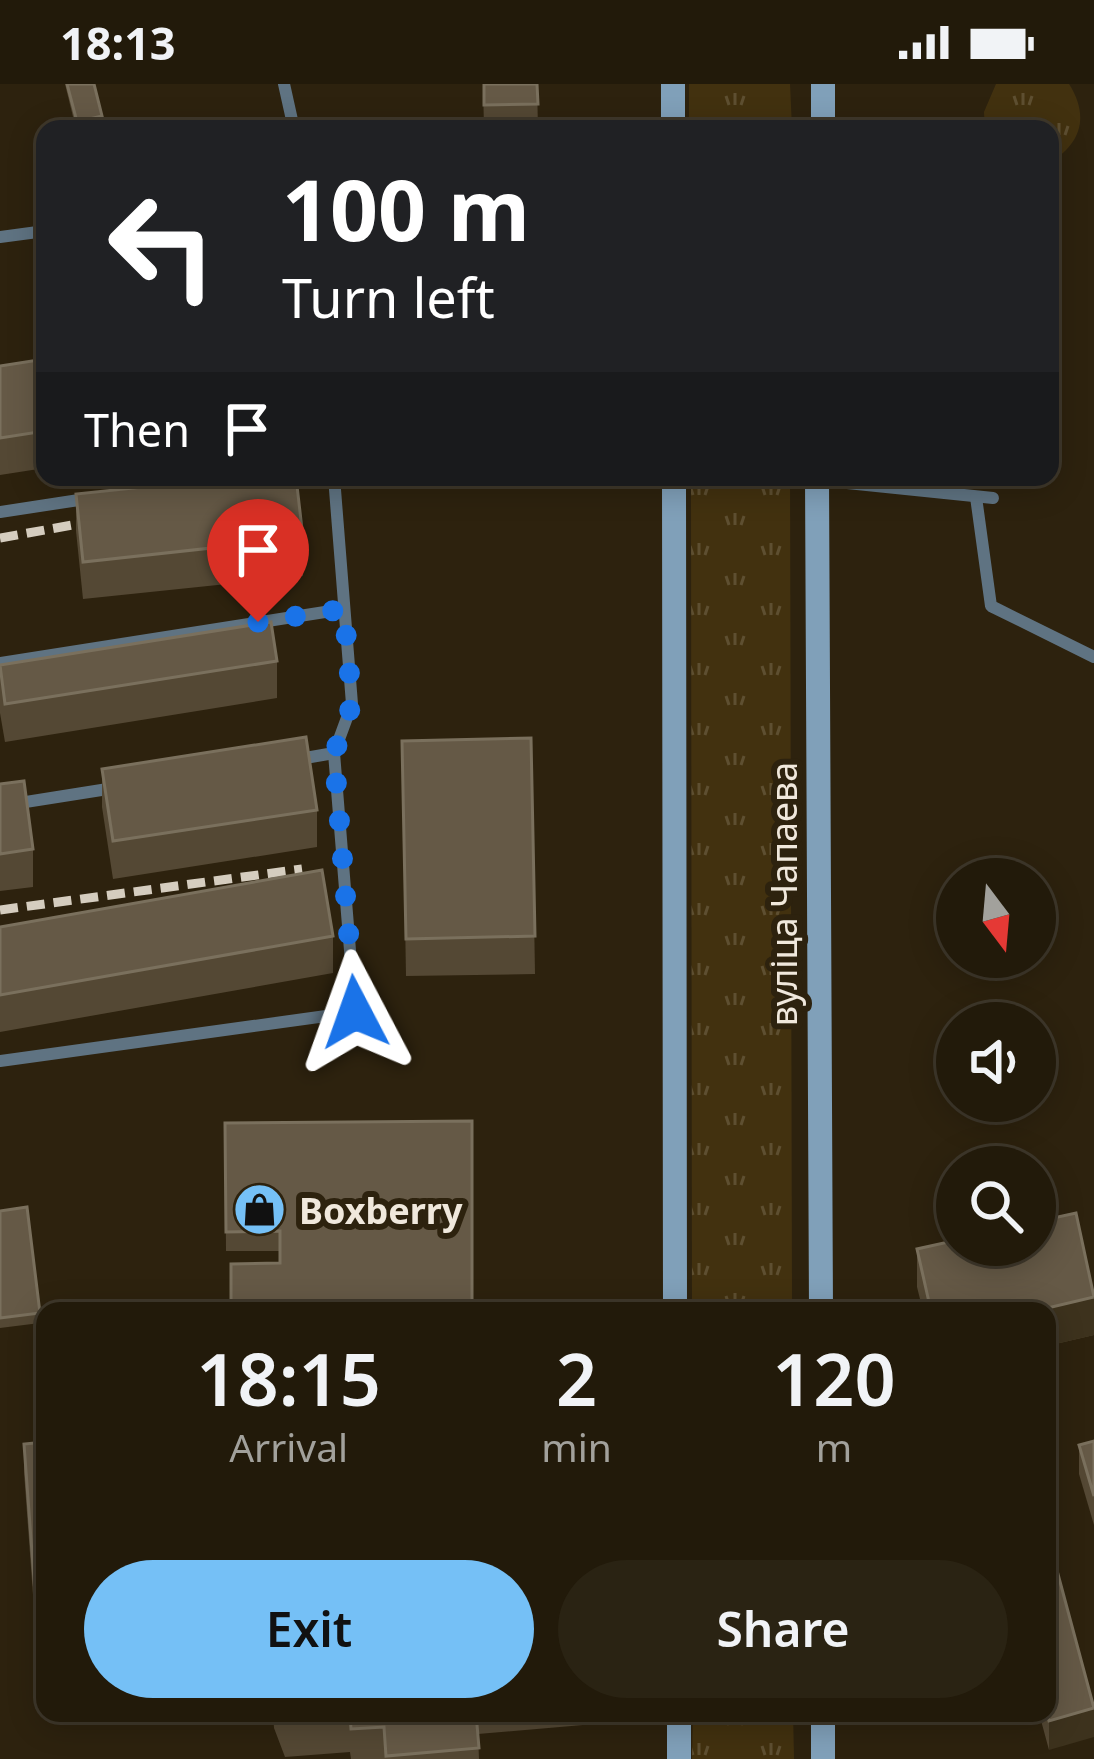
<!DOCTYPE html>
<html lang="en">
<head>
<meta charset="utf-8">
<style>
  body { margin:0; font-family:"Noto Sans",sans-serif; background:#2a2313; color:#f1f3f6; height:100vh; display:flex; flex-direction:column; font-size:45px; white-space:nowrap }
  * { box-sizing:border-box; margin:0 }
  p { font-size:39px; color:#a2a19c }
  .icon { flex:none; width:66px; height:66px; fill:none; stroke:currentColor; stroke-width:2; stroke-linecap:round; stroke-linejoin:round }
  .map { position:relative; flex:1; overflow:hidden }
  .details { position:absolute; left:36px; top:1218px; width:1020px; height:420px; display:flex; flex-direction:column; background:#221a0a; border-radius:24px; box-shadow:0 6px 30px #0003,0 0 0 3px #3f382b }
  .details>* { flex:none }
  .guide { position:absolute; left:36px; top:36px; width:1023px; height:366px; border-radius:24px; box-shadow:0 6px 30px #0003,0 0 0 3px #3f382b; background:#202124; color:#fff; overflow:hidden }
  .needle { width:78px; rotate:164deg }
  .controls { position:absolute; left:936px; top:774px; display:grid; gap:24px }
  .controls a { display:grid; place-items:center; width:120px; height:120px; border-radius:50%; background:#221a0a; box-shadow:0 6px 30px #0003,0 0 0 3px #3f382b; font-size:60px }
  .pin { position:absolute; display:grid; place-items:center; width:102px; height:102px; color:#fff; margin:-123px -51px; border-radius:50% 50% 50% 0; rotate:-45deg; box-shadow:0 0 12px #0007 }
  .pin .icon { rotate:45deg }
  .me { position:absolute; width:132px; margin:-66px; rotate:356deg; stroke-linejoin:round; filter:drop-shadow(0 0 9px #0008) }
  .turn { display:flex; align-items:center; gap:42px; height:252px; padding:0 48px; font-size:54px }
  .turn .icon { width:156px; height:156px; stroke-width:2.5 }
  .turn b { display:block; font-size:84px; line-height:102px }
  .then { display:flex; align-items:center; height:114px; padding:0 48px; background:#0003; gap:24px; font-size:45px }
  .eta { display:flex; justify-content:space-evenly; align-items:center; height:204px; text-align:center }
  .eta b { font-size:72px; font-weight:600; line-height:84px }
  .action { display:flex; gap:24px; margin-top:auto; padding:24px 48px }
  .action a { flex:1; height:138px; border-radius:72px; background:#75c0f6; color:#111; font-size:48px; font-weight:600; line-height:138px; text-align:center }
  .action a+a { background:#2a2313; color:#f1f3f6 }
  .status { display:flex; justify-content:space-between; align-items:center; height:84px; padding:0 60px; background:#221a0a; direction:ltr }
  .status svg { height:33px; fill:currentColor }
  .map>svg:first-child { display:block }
</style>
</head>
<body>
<div class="status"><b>18:13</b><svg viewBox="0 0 49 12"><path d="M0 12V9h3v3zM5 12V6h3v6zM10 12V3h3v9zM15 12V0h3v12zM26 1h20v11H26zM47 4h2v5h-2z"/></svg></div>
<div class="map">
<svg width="1094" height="1675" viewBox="0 0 1094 1675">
  <defs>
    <pattern id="grass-tufts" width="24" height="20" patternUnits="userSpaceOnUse" patternTransform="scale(3)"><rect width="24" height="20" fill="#42310f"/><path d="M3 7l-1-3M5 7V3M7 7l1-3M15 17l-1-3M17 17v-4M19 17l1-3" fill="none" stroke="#5e4f31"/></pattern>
  </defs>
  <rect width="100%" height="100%" fill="#2d220e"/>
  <g fill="url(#grass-tufts)">
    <path d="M689,0H790L792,45H689Z"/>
    <path d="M996,0H1069C1089,31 1082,60 1050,78V45H985L984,28Z"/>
    <path d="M691,393H790L792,1227H692Z"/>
    <path d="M693,1629H793L794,1675H692Z"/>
  </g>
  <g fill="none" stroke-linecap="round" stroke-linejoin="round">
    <g stroke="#5f7382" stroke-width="12">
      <path d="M284,0L294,45"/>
      <path d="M0,153L45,147"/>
      <path d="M818,396L993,414"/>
      <path d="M195,398L229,393"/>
      <path d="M976,413L991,522L1094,573"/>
      <path d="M0,428L92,414"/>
      <path d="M0,579L344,525"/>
      <path d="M294,676L334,669"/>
      <path d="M0,722L114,704"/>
      <path d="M0,977L355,928L334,669L352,620L334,393"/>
    </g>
    <g stroke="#80a0b9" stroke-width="24">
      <path d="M673,0V45"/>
      <path d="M823,45V0"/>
      <path d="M674,393L675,1227"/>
      <path d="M817,393L821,1227"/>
      <path d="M679,1629V1675"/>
      <path d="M823,1629V1675"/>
    </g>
    <g stroke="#d5cdbf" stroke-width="9" stroke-dasharray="18 9" stroke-linecap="butt">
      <path d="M0,454L106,435"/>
      <path d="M0,826L302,785"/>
    </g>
  </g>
  <g fill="#544834">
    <path d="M65,0H94L102,42L91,45H76Z"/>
    <path d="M483,0H537L538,45H484Z"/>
    <path d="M45,131V227L37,170V132Z"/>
    <path d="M45,275V384L0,391V282Z"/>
    <path d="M76,410L303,454V492L83,515L76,447Z"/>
    <path d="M277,577V614L5,658L0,629V581Z"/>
    <path d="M531,654L535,890L406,892L402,657Z"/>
    <path d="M102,685L317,726V763L113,795L102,723Z"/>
    <path d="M0,700L33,765V803L0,807Z"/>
    <path d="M0,843L333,852V889L0,948Z"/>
    <path d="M472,1037L280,1167H226L225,1039Z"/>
    <path d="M0,1127L40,1229V1239L0,1244Z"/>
    <path d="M917,1165L1094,1207V1251L1047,1262V1227H923L917,1203Z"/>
    <path d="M1094,1357V1441L1079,1390V1361Z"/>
    <path d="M45,1358V1551L36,1552L24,1388V1360Z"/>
    <path d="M1055,1479L1049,1666L1039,1629H1047Z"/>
    <path d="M273,1629H583V1641L478,1650L479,1675H351L350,1668L285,1673L274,1644Z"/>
  </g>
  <g fill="#3d321d">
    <path d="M102,32V42L91,45H77V38Z"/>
    <path d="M1094,1213V1251L1047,1262V1227H1035Z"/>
    <path d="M1094,1624V1653L1049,1666V1637Z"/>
  </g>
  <g fill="#655946" stroke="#7a705d" stroke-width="3">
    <path d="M67,0H94L102,32L77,38Z"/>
    <path d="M484,0H537L538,20L484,21Z"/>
    <path d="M45,131V190L37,132Z"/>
    <path d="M45,275V347L0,354V282Z"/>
    <path d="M238,393H296L303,454L83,478L76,410Z"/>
    <path d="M271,538L277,577L5,620L0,581Z"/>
    <path d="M306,653L317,726L113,757L102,685Z"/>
    <path d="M531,654L535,852L406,855L402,657Z"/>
    <path d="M24,697L33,765L0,770V700Z"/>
    <path d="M322,786L333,852L0,911V843Z"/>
    <path d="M472,1037V1227H231V1180L280,1179V1147L226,1148L225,1039Z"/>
    <path d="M27,1123L40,1229L0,1234V1127Z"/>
    <path d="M1076,1129L1094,1213L1035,1227H931L917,1165L957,1156V1161H1035V1138Z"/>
    <path d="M1094,1357V1412L1079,1361Z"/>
    <path d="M45,1358V1522L36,1523L24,1360Z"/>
    <path d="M1055,1479L1094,1624L1049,1637L1047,1629V1481Z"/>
    <path d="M283,1629H476L479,1664L386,1672L384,1643L351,1645L350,1631L285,1636Z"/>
  </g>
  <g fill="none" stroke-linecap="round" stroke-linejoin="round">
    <path stroke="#1a73e8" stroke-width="21" stroke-dasharray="0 37.8" d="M258,538L344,525L352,620L334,670L355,928"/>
  </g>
  <defs>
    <symbol id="shop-disc" viewBox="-11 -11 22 22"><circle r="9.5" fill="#75c0f6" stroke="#2d220e"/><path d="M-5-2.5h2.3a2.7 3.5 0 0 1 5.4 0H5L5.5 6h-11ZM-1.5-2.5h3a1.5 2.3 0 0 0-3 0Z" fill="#111"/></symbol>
  </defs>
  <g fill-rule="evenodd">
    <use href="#shop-disc" x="230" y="1096" width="59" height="59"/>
  </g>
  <g text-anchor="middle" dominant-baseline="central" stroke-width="12" stroke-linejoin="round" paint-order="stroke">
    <g font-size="36" fill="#f0e8dc" stroke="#2d220e">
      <text transform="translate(783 810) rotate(-90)">вуліца Чапаева</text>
    </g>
    <g font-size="36" font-weight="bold" fill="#f0e8dc" stroke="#2d220e" text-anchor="start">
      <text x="299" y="1126">Boxberry</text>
    </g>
  </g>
</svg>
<div class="controls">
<a><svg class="needle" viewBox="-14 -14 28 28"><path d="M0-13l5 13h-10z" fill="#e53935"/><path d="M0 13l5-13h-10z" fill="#a2a19c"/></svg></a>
<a><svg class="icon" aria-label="sound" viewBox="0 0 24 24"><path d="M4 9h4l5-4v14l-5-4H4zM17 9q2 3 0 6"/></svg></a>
<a><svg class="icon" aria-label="search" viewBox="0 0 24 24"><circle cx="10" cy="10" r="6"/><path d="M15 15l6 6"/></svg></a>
</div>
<div class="pin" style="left:258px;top:538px;background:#d93025"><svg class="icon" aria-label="arrive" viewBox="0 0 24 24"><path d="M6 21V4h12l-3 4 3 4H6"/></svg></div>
<svg class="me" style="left:355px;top:928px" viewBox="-20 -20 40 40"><path d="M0-17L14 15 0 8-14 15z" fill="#1a73e8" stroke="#fff" stroke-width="4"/></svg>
<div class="guide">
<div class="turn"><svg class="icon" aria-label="left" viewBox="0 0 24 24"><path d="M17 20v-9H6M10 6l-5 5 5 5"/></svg><div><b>100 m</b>Turn left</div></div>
<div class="then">Then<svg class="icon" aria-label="arrive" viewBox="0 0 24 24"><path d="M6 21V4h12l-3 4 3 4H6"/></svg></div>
</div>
<section class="details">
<div class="eta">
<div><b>18:15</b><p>Arrival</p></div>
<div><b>2</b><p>min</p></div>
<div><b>120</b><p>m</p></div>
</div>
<div class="action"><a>Exit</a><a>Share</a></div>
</section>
</div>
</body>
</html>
